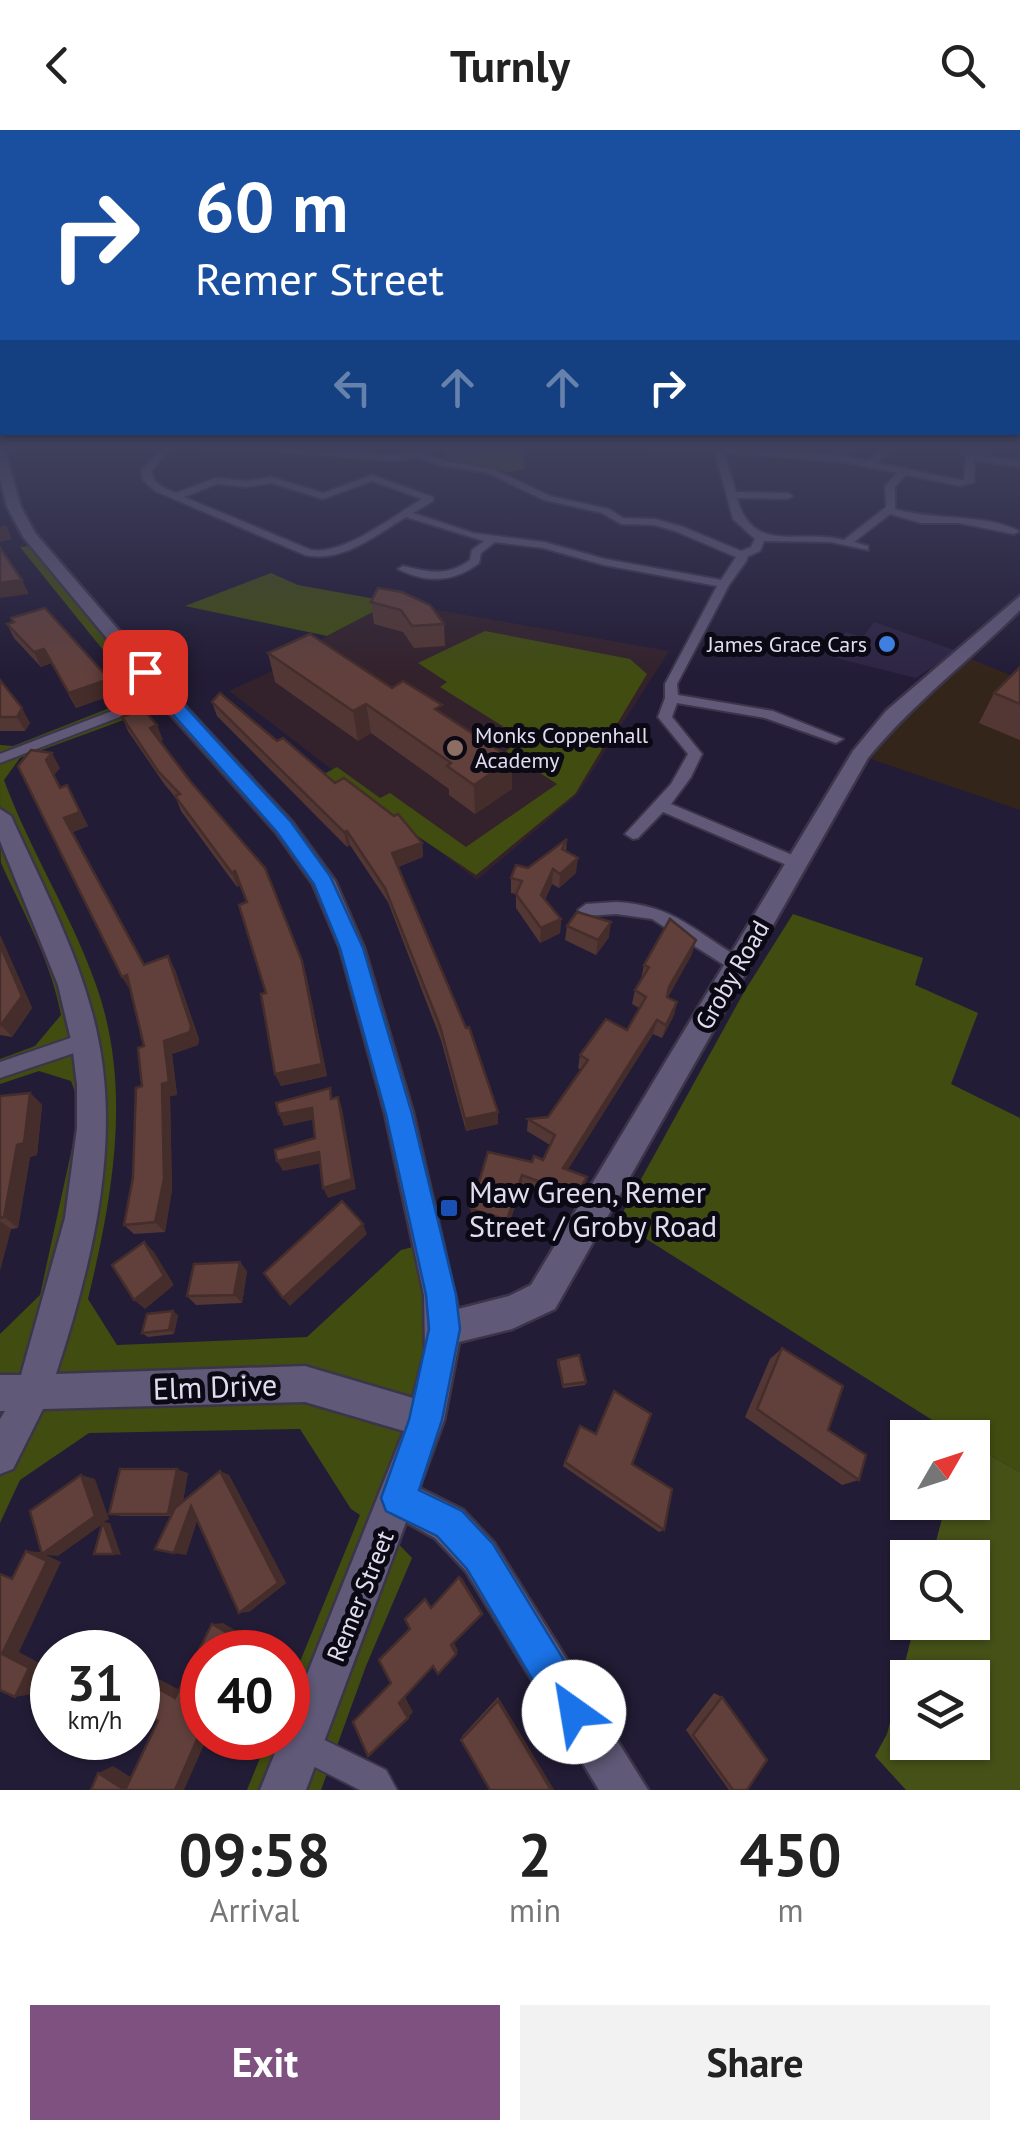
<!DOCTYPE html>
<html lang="en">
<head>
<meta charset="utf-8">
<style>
  body { margin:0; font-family:"PT Sans",sans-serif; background:#f2f2f2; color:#222; height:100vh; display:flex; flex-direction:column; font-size:38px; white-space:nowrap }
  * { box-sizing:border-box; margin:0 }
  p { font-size:32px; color:#767676 }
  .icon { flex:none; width:55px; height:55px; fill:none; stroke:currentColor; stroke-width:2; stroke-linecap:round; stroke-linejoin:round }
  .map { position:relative; height:1660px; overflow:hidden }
  .drawer { display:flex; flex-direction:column; background:#fff; flex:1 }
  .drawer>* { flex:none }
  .guide { position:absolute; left:0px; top:0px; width:1020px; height:305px; box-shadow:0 2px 8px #0004; background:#1a4fa0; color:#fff; overflow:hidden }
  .needle { width:65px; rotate:51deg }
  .buttons { position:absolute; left:890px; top:1290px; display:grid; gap:20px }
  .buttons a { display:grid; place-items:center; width:100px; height:100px; border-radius:0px; background:#fff; box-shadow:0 2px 8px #0004; font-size:50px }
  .speed { position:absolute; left:30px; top:1500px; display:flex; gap:20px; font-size:50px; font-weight:700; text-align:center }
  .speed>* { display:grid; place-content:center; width:130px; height:130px; border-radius:50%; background:#fff; box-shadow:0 2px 8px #0004; line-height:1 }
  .speed small { font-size:25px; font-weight:400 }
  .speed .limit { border:15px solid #d22; background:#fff; color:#111 }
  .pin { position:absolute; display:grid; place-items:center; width:85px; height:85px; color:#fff; margin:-42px; border-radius:20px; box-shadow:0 5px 15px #0006 }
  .me { position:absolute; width:110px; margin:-55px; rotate:328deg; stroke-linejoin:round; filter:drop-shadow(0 0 8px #0008) }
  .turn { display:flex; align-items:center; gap:35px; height:210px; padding:0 30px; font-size:45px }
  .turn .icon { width:130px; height:130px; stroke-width:2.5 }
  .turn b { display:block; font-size:70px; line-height:85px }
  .lanes { display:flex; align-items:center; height:95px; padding:0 30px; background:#0003; justify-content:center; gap:50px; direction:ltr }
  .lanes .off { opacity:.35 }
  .eta { display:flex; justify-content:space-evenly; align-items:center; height:170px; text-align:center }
  .eta b { font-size:60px; font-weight:600; line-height:70px }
  .cta { display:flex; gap:20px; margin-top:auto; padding:20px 30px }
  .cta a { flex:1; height:115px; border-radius:0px; background:#7f5180; color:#fff; font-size:40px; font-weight:600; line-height:115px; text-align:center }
  .cta a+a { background:#f2f2f2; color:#222 }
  header { display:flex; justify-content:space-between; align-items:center; height:130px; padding:0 30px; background:#fff; font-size:45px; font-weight:600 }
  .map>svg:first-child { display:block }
</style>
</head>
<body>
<header><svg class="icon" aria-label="back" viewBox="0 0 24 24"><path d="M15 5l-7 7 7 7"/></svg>Turnly<svg class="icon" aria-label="search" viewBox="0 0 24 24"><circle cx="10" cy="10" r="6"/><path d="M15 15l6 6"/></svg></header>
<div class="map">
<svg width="1020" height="1660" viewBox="0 0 1020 1660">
  <rect width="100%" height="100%" fill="#231c36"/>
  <path fill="#2e2544" d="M874,492L957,521L916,548L828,526L846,502L863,507Z"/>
  <path fill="#34251a" d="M971,529L1020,549V680L871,629L893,598Z"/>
  <path fill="#33222c" d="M392,472L669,521L577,665L477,750L229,561L307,525L301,520Z"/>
  <g fill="#414c11">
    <path d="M449,314H524L525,339L509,342L448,330L441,317Z"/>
    <path d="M37,415L170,582L151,580L20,628L4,650C29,719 70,782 95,852C133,955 113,1065 88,1169L117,1215L307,1207L401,1120L429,1113L441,1165L385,1400L412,1428L366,1536L321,1660H247L268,1608H288V1561L360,1385L351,1379L300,1299L89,1303L20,1350L0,1393V1204L40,1165L77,995L79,973L71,951L39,941L0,954V929L35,916L61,885C51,831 23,782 1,733C0,719 0,636 0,615L13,616L140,566L20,417Z"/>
    <path d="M271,443L298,455L392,472L327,506L185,476Z"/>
    <path d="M485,501L630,529L647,544L575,664L476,745L324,644L337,637L380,668L390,663L466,717L557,654L506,621L523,609L440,557L447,552L418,533Z"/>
    <path d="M793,784L923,828L915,855L978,883L951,954L1020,988V1342L973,1316L972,1308L959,1307L618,1091L744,862Z"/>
  </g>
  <path fill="#465118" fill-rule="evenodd" d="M973,1316L1020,1342V1660H906L875,1626L887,1604L915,1493L972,1492V1428L932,1427L946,1373L972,1372ZM908,1548H972V1612H908Z"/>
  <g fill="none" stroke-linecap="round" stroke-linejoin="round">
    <defs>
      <g id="street">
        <path d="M165,314H174L151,341C154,355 164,358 176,363L216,348L247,351L271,347L323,363L372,345L433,367V371L413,383L473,403L544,412L605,429L721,450L736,427L675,401L654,395L621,394L602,383L544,370L488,343L443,336L418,327L395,331L205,317L201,314H237L395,325C412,322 428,314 445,314L427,324L445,331L493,339L550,366L609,379L623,388L655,389L683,397L741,421L751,417L755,409L733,389L715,322L647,317L643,314L719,316L843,326L868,331L878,323L882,314H890L885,326L877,333L960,350H964L966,325L1020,331V337L974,330V352L960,356L906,345L895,356V379C935,391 983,383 1019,401L1014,404L959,393H921L890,384L854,412L868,416V420L830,412L764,411L760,421L747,427V430L729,455L677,554L678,565L773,581L843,609L836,613L765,588L677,573L672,587L702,624L691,647L671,674L802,729L804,733L802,737L796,739L663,682L638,708L633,709L625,704L671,654L688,624L658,587L665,568V554L717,456L604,435L543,418L495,412L481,423L479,433C454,453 425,453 398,439L403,436C429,442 447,447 470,430L472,420L484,411L406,387C374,406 343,433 305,425L155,361L143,350L141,341ZM724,323L843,332L897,343L885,356L886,377L844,410C799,398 753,426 737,368L788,369L793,366L788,363L736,362ZM372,351L422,369C393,386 345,425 311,420L184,367L217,354L247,357L271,353L323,369Z"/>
        <path d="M164,561L169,562V568L0,633V624Z"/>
        <path d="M616,772C676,775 695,803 744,830L747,835L744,840H732L652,789L616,784L586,786L578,780L586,774Z"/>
        <path d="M85,903L92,905L94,911L92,917L0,948V932Z"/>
        <path d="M302,1599L386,1640L397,1660H360L291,1625L287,1614L291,1603Z"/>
      </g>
      <path id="secondary" d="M0,320L6,324L21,377L35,403L171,561L292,692L335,751L364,818L413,983L458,1179L509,1166L531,1155L853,621L886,581L1020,466V480C970,530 913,573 868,628L555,1179L512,1199L459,1212L444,1290L419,1358L463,1380L494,1413L648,1660H599L466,1441L435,1408L406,1392L306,1660H260L281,1608H288V1592L404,1301L305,1272L43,1279L13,1339L0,1344V1289L5,1281H0V1245H21L65,1088L77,998V955L72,914L58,855L0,711V679L11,686C44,759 84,833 99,913C120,1023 90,1140 56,1244L305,1236L413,1268L425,1221L424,1165L385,983L340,818L313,754L276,702L157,569L24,408L7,377L0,349Z"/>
    </defs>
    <use href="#street" stroke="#3c354a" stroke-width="4"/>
    <use href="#secondary" stroke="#3c354a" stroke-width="5"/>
    <use href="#street" fill="#605977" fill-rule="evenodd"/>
    <use href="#secondary" fill="#605977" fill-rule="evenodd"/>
  </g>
  <g fill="#533734">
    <path d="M371,472L444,494L445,516L414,518L403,502L374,494Z"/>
    <path d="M7,494L115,564L76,578L51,533L41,537L14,508Z"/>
    <path d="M268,523L392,558L443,584L512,629V659L475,684L449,665V659L371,603L358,611L275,552Z"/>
    <path d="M1020,537V610L979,593L994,563Z"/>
    <path d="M0,550L30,593L25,601H0Z"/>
    <path d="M212,572L277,611L422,713L423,727L398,737L498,994L466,1001L441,910L388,772L350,715L347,717L217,586Z"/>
    <path d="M122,587L163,610L160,611L306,844L327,946L281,956L275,944L266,863L247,772L240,755L237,757L181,681L176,668L165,655L128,601Z"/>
    <path d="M31,620L60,638L54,645L60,658L67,655L88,696L73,702L145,835L168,826L175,840L199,909L198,915L172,924L177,965L170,966L172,1060L165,1102L134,1104L124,1095L133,1047L142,956L144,916L131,860L122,847Z"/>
    <path d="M567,709L566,722L576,743L559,758L552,754L545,770L561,789L560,803L540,813L516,778V764L511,763V748L528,738Z"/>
    <path d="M567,796L609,807L596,825L565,810Z"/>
    <path d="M0,805L32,878L12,907L0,905Z"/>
    <path d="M692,824L668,867L677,872L674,885L662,908L653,904L568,1039L585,1058L574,1076L522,1056L507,1100L472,1090L471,1079L532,1032L543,1030L550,1015L527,1001L528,989L548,987L581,940L578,938L580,925L627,900L639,878L632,874L635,860L641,849L644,835Z"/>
    <path d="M30,963L42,975L37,1025L30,1027L18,1098L11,1099L0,1140V966Z"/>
    <path d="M247,1141L242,1173L196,1175L187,1166Z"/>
    <path d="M178,1185L174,1204L148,1207L142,1203Z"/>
    <path d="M782,1218L828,1300L859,1350L842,1355L745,1287L770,1229Z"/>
    <path d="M558,1230L586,1252L585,1255L563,1258L557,1234Z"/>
    <path d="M580,1296L632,1334L664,1400L659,1402L563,1336Z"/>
    <path d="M188,1343L183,1371L229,1345L286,1453L249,1482L197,1390L186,1425L171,1386H122L109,1384Z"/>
    <path d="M714,1563L722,1567L747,1660H729L686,1600Z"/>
    <path d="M498,1567L554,1660H490L461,1610L463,1605Z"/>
  </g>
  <g fill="#442d2a">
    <path d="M6,395L12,409L0,412V397Z"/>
    <path d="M22,450L29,464L0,468V453Z"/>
    <path d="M44,519L51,533L41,537L34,522Z"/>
    <path d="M109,549L115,564L76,578L69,563Z"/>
    <path d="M366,574L371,603L358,611L353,581Z"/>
    <path d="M22,578L30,593L25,601L17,587Z"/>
    <path d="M157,595L163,610L156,612L150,598Z"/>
    <path d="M52,623L60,638L54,645L46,630Z"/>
    <path d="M512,629V659L475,684L474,655Z"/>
    <path d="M67,655L88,696L73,702L64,688Z"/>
    <path d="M347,701L350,715L347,717L344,702Z"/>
    <path d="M422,713L423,727L394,738L392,723Z"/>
    <path d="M578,728L576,743L559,758L560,744Z"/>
    <path d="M553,739L552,754L540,780L541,765Z"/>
    <path d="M235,741L241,755L237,757L232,743Z"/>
    <path d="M561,789L560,803L540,813L541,798Z"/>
    <path d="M611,792L609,807L596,825L598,810Z"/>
    <path d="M0,805L32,878L12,907L1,895Z"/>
    <path d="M696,810L692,824L665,871L669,857Z"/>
    <path d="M168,826L175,840L199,909L198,915L172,924L177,965L170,966L172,1060L165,1102L155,1092Z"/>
    <path d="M302,831L306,844L327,946L281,956L275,944Z"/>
    <path d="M127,845L136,858L130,860L122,847Z"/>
    <path d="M677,872L674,885L662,908L666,895Z"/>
    <path d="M657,890L653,904L562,1049L563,1038Z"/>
    <path d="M30,963L42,975L37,1025L30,1027L18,1098L4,1087L17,1015Z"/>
    <path d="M338,967L342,978L356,1059L328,1068L323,1058Z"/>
    <path d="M312,978L316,989L284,996L279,984Z"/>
    <path d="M498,982V994L466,1001L465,989Z"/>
    <path d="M319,1022L323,1033L283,1041L277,1031Z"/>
    <path d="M522,1045V1056L507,1100V1090Z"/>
    <path d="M587,1047L585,1058L574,1076L576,1065Z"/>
    <path d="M0,1091L11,1099L0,1140Z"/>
    <path d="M363,1094L367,1104L290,1176L283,1168Z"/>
    <path d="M144,1112L154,1122L174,1155L145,1179L134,1170Z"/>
    <path d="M240,1132L247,1141L242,1173L234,1165Z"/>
    <path d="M173,1181L178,1185L174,1204L169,1200Z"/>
    <path d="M177,1339L188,1343L180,1386L168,1384Z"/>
    <path d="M220,1341L229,1345L286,1453L249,1482L239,1483Z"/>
    <path d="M81,1345L95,1349L109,1389L104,1392L110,1393L121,1425L114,1424L104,1393L58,1426L46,1425L61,1432L19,1522L45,1536L32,1564L15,1567L2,1524L26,1421L41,1422Z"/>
    <path d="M191,1376L201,1379L186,1425L174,1423Z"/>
    <path d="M459,1447L462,1448L483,1483L454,1512L458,1521L456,1524L451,1515Z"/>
    <path d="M223,1493L257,1513L253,1522H245L212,1494Z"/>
    <path d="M157,1548L187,1564L175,1568L145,1551Z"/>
    <path d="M405,1567L413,1582L408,1588L399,1573Z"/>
    <path d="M498,1567L554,1660H551L498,1571Z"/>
    <path d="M202,1598V1608H207L184,1660H175Z"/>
    <path d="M113,1636L140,1653L125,1660L98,1643Z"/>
  </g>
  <g fill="#61403c" stroke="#442d2a" stroke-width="2.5">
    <path d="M0,418L22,450L0,453Z"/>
    <path d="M378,458L402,462L430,475L444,494L412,496L401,480L371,472Z"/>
    <path d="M45,478L109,549L69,563L44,519L34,522L7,494L14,492L11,488Z"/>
    <path d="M310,504L392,558L403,551L442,575L435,579L512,629L474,655L447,636L451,633L366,574L353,581L268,523Z"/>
    <path d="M1020,537V574L994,563Z"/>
    <path d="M0,550L22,578L17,587H0Z"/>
    <path d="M220,563L277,611L283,608L335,653L344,648L394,686L398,684L422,713L392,723L466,898L469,897L498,982L465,989L440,896L385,758L347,701L344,702L212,572Z"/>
    <path d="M143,579L157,595L150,598L190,651L265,738L302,831L322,934L275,944L261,864L266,863L239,775L247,772L235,741L232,743L175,666L180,664L158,641L122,587Z"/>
    <path d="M31,620L52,623L46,630L60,658L67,655L80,682L64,688L144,835L168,826L191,896L190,902L164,911L169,952L162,954L164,1049L155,1092L124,1095L133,1047L136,958L142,956L138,918L144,916L127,845L122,847L18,636Z"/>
    <path d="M567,709L562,719L578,728L560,744L553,739L541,765L561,789L541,798L516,764L522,751L511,748L516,735L528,738Z"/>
    <path d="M577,782L611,792L598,810L567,796Z"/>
    <path d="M670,789L696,810L669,857L667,867L677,872L666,895L657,890L563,1038L587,1047L576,1065L522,1045L507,1090L471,1079L488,1022L532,1032L534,1026L543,1030L555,1005L528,989L548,987L588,930L580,925L606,889L627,900L646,867L635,860L649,837L644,835Z"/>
    <path d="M0,815L22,866L1,895L0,894Z"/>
    <path d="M330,958L331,969L338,967L352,1049L323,1058L319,1022L277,1031L275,1020L315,1008L312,978L279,984L276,973Z"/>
    <path d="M30,963L24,1013L17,1015L4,1087L0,1088V966Z"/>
    <path d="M342,1071L363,1094L283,1168L264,1143Z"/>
    <path d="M144,1112L164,1146L134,1170L112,1135Z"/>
    <path d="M240,1132L234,1165L187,1166L194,1134Z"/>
    <path d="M173,1181L169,1200L142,1203L147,1184Z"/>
    <path d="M782,1218L843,1256L828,1300L866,1325L859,1350L757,1279Z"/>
    <path d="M579,1225L586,1252L563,1255L558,1230Z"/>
    <path d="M614,1261L651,1284L632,1334L672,1359L664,1400L565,1332L580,1296L596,1304Z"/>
    <path d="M120,1339H177L168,1384H109Z"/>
    <path d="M220,1341L278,1453L239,1483L191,1376L174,1423L155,1419L175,1378Z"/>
    <path d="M81,1345L95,1386L42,1424L30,1381Z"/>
    <path d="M103,1392L114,1424H94Z"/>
    <path d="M26,1421L47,1431L2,1524L29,1538L15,1567L0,1560V1444L12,1449Z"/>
    <path d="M459,1447L482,1484L451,1515L456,1524L438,1544L433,1536L399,1573L408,1588L368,1626L353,1592L391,1553L379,1530L410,1499L405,1489L425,1469L431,1478Z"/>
    <path d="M212,1494L248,1515L245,1522H202V1598L175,1660H125L158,1591L138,1576V1565L145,1551L175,1568Z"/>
    <path d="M722,1567L767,1630L747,1660H733L693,1605Z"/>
    <path d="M498,1571L551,1660H490L461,1610Z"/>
    <path d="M98,1643L125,1660H91Z"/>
  </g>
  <linearGradient id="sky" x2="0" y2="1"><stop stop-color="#130f1e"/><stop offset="0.58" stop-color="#3f405d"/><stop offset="1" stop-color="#3f405d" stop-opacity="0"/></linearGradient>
  <rect width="1020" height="546" fill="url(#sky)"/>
  <path fill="#1a73e8" stroke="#114b97" stroke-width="2.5" d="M139,539H151L291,692L330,746L363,818L412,984L456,1165L460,1199L442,1290L419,1360L462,1381L493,1414L587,1568L593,1582L587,1596L574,1602L560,1596L467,1439L437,1406L386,1381L381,1368L409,1290L429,1199L426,1165L386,984L340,818L314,754L277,702L139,546Z"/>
  <circle fill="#3f7fe0" stroke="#0b0914" stroke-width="4" cx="887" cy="514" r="10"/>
  <circle fill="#8d6e63" stroke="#0b0914" stroke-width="4" cx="455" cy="618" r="10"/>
  <rect fill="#1a4fb4" stroke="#0b0914" stroke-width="4" x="439" y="1068" width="20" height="20" rx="5"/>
  <g text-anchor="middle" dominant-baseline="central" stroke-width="10" stroke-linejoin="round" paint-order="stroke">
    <g font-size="22" fill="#e1ddef" stroke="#0b0914" text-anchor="end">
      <text x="867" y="514">James Grace Cars</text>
      <text x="475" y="605" text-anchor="start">Monks Coppenhall<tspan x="475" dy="25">Academy</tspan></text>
    </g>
    <g font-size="25" fill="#e1ddef" stroke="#0b0914">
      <text transform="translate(732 845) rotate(-60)">Groby Road</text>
      <text transform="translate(360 1466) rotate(-68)">Remer Street</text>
    </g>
    <g font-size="30" fill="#e1ddef" stroke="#0b0914" text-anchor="start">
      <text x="469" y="1061">Maw Green, Remer<tspan x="469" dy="34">Street / Groby Road</tspan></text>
    </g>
    <g font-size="30" fill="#e1ddef" stroke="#0b0914">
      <text transform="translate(215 1256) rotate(-2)">Elm Drive</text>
    </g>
  </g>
</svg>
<div class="buttons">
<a><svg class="needle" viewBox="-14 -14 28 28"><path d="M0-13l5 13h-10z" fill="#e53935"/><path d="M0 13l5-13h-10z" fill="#767676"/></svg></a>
<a><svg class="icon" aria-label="search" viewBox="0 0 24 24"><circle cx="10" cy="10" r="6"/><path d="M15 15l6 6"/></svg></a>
<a><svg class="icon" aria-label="layers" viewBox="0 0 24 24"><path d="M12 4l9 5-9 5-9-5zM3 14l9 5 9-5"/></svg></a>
</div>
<div class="speed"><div>31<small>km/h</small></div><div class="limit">40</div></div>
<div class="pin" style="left:145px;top:542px;background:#d93025"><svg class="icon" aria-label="arrive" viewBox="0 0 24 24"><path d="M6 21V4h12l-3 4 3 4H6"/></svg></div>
<svg class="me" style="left:574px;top:1582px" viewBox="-20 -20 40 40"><circle r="19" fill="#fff"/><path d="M0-13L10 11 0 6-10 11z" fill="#1a73e8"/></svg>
<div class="guide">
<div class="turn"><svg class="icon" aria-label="right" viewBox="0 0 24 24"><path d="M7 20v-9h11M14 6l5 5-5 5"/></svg><div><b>60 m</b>Remer Street</div></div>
<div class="lanes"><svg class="icon off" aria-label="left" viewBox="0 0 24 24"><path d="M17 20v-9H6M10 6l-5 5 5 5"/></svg><svg class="icon off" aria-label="ahead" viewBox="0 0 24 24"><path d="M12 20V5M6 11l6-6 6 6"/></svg><svg class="icon off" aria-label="ahead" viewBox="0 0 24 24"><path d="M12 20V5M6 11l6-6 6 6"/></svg><svg class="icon" aria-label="right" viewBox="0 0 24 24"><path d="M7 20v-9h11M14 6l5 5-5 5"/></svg></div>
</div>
</div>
<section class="drawer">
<div class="eta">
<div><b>09:58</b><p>Arrival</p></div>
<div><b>2</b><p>min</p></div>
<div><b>450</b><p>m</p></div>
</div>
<div class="cta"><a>Exit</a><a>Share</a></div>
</section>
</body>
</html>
